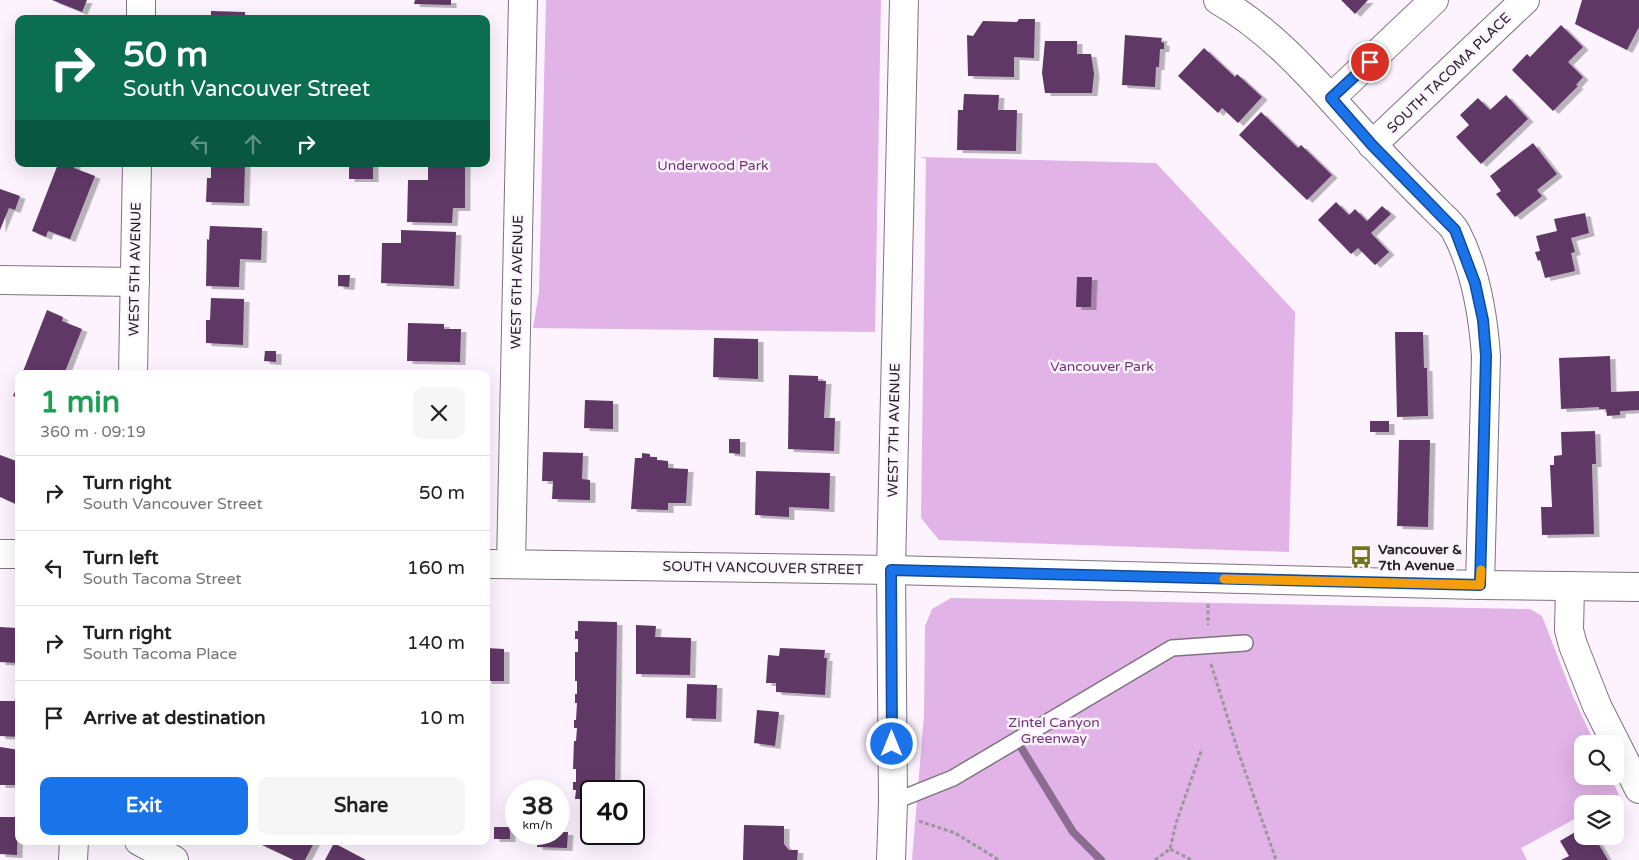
<!DOCTYPE html>
<html lang="en">
<head>
<meta charset="utf-8">
<style>
  body { margin:0; font-family:"Varela Round",sans-serif; background:#f6f6f6; color:#222; height:100vh; display:flex; flex-direction:column; font-size:19px; white-space:nowrap }
  * { box-sizing:border-box; margin:0 }
  p { font-size:16px; color:#767676 }
  .icon { flex:none; width:28px; height:28px; fill:none; stroke:currentColor; stroke-width:2; stroke-linecap:round; stroke-linejoin:round }
  .map { position:relative; flex:1; overflow:hidden }
  .drawer { position:absolute; left:15px; top:370px; width:475px; height:475px; display:flex; flex-direction:column; background:#fff; border-radius:10px; box-shadow:0 5px 20px #0002 }
  .drawer>* { flex:none }
  .guide { position:absolute; left:15px; top:15px; width:475px; height:152px; border-radius:10px; box-shadow:0 5px 20px #0002; background:#0b6e4f; color:#fff; overflow:hidden }
  .fabs { position:absolute; left:1574px; top:735px; display:grid; gap:10px }
  .fabs a { display:grid; place-items:center; width:50px; height:50px; border-radius:10px; background:#fff; box-shadow:0 5px 20px #0002; font-size:25px }
  .speed { position:absolute; left:505px; top:780px; display:flex; gap:10px; font-size:25px; font-weight:700; text-align:center }
  .speed>* { display:grid; place-content:center; width:65px; height:65px; border-radius:50%; background:#fff; box-shadow:0 5px 20px #0002; line-height:1 }
  .speed small { font-size:12px; font-weight:400 }
  .speed .limit { border:2px solid #111; border-radius:8px; background:#fff; color:#111 }
  .pin { position:absolute; display:grid; place-items:center; width:42px; height:42px; color:#fff; margin:-21px; border:2px solid #fff; border-radius:50%; box-shadow:0 1px 5px #0007 }
  .me { position:absolute; width:55px; margin:-28px; rotate:0deg; stroke-linejoin:round; filter:drop-shadow(0 0 4px #0008) }
  .turn { display:flex; align-items:center; gap:18px; height:105px; padding:0 25px; font-size:22px }
  .turn .icon { width:65px; height:65px; stroke-width:2.5 }
  .turn b { display:block; font-size:35px; line-height:42px }
  .lanes { display:flex; align-items:center; height:48px; padding:0 25px; background:#0003; justify-content:center; gap:25px; direction:ltr }
  .lanes .off { opacity:.35 }
  .round { display:grid; place-items:center; flex:none; width:52px; height:52px; border-radius:10px; background:#f6f6f6 }
  .overview { display:flex; align-items:center; justify-content:space-between; height:85px; padding:0 25px }
  h1 { font-size:30px; font-weight:700; line-height:38px; color:#1e9e55 }
  .cta { display:flex; gap:10px; margin-top:auto; padding:10px 25px }
  .cta a { flex:1; height:58px; border-radius:10px; background:#1a73e8; color:#fff; font-size:20px; font-weight:700; line-height:58px; text-align:center }
  .cta a+a { background:#f6f6f6; color:#222 }
  ul { padding:0; list-style:none }
  li { display:flex; align-items:center; gap:15px; height:75px; padding:0 25px; border-top:1px solid #e0e0e0 }
  li div { flex:1 }
  li b { display:block; font-size:19px }
  li em { font-style:normal }
  .map>svg:first-child { display:block }
</style>
</head>
<body>
<div class="map">
<svg width="1639" height="860" viewBox="0 0 1639 860">
  <defs>
    <filter id="shadow"><feDropShadow dx="5.5" dy="3" stdDeviation="0" flood-color="#0004"/></filter>
  </defs>
  <rect width="100%" height="100%" fill="#fcf3fe"/>
  <g fill="#e1b3e7">
    <path d="M546,0H881L875,332L533,328L539,292Z"/>
    <path d="M920,157L1156,163L1295,312L1289,552L939,540L921,518L926,159Z"/>
    <path d="M951,598L1530,609L1542,616L1573,696L1595,744H1582V776H1610L1619,795L1603,804H1582V815L1521,848L1527,860H912L924,715L925,626L932,609Z"/>
  </g>
  <g fill="none" stroke-linecap="round" stroke-linejoin="round">
    <path stroke="#8d6c92" stroke-width="8" d="M1022,749L1073,832L1101,860"/>
  </g>
  <g fill="#603766" filter="url(#shadow)">
    <path d="M52,0H87L82,12Z"/>
    <path d="M415,0H451V5L414,4Z"/>
    <path d="M1341,0H1368L1355,14Z"/>
    <path d="M1582,0H1639V27L1627,50L1575,24Z"/>
    <path d="M211,11L245,12V15H257V19H211Z"/>
    <path d="M1019,19H1035L1034,58L1014,57V77L968,76L967,35L973,36L983,21L1017,22Z"/>
    <path d="M1561,25L1583,47L1568,62L1583,77L1576,85L1578,86L1553,111L1512,70L1527,54L1530,57Z"/>
    <path d="M1125,35L1162,38L1161,42L1164,43V49H1160L1159,67H1156L1155,87L1122,85Z"/>
    <path d="M1045,41H1077V54H1091L1094,74L1092,93H1045L1042,73Z"/>
    <path d="M1204,48L1235,77L1237,74L1262,97L1238,123L1222,108L1218,113L1178,76Z"/>
    <path d="M964,94L999,95L998,110H1017L1016,151L957,150L958,110H963Z"/>
    <path d="M1506,95L1528,119L1481,164L1456,137L1469,125L1460,115L1478,98L1490,110Z"/>
    <path d="M1261,112L1298,148L1301,145L1332,175L1307,200L1239,135Z"/>
    <path d="M1533,143L1557,174L1537,190L1542,196L1515,217L1496,194L1501,191L1490,176Z"/>
    <path d="M58,164H75L74,168L95,176L70,239L48,231L46,237L32,231Z"/>
    <path d="M211,164H245L244,203L206,202L207,178H211Z"/>
    <rect x="349" y="164" width="24" height="15"/>
    <path d="M428,164H465V208H453L452,223L407,222L408,180H428Z"/>
    <path d="M0,189L20,196L15,210L9,208L0,230Z"/>
    <path d="M1336,202L1349,215L1355,209L1367,221L1382,206L1391,214L1371,233L1389,252L1375,265L1358,248L1351,254L1318,220Z"/>
    <path d="M1585,213L1589,233L1571,238L1575,252L1571,253L1575,271L1545,278L1540,260L1538,261L1535,252L1540,251L1536,236L1557,231L1554,219Z"/>
    <path d="M210,226L262,228L261,260L240,259L239,287L206,286L207,239L209,240Z"/>
    <path d="M401,230L456,232L454,286L381,283L382,243H401Z"/>
    <path d="M338,275H350L349,287L338,286Z"/>
    <path d="M1077,277H1092L1091,307H1076Z"/>
    <path d="M211,298L244,299L243,345L206,343V320H210Z"/>
    <path d="M47,310L63,317L62,321L82,329L64,374H22Z"/>
    <path d="M408,323L444,324V329H461L460,362L407,361Z"/>
    <path d="M1395,332H1423L1424,368H1427L1428,416L1397,417Z"/>
    <path d="M714,338L758,339V379L713,377Z"/>
    <path d="M265,351H276V362L264,361Z"/>
    <path d="M1610,356L1611,392L1639,391V410L1620,411V415L1607,416L1606,409H1599V407L1561,409L1559,358Z"/>
    <path d="M789,375L818,376V381H826L824,418H835L834,451L788,449Z"/>
    <path d="M19,383V398L13,396Z"/>
    <path d="M585,400L613,401V429L584,428Z"/>
    <rect x="1370" y="421" width="19" height="11"/>
    <path d="M1595,431L1596,464H1592L1594,534L1542,535L1541,507H1552L1550,465H1554V456L1562,455L1561,432Z"/>
    <path d="M729,439H740V454L729,453Z"/>
    <path d="M1399,440H1430L1428,527L1397,526Z"/>
    <path d="M543,452L583,453L582,479L590,480V500L552,499L553,481H542Z"/>
    <path d="M642,453L650,454V457H657V460L668,461V468L688,469L686,503H668V510L631,509L635,458H642Z"/>
    <path d="M0,455L19,462V496L16,504L0,497Z"/>
    <path d="M756,471L830,473L829,509L789,507V517L755,515Z"/>
    <path d="M578,621L617,622L615,791H591V799H575L576,790H573V782H576V769H573L574,741H576L577,728H574V720H576L577,703H575V694H577V681H575V652H578V639H575V631H578Z"/>
    <path d="M636,625L656,626L655,637L691,638L690,675L636,674Z"/>
    <path d="M0,627L17,628L16,663L0,662Z"/>
    <path d="M486,648L504,649V681H486Z"/>
    <path d="M780,648L825,650L824,658H827L825,695L776,692V683H766L768,655L779,656Z"/>
    <path d="M687,684L717,685L716,719L686,718Z"/>
    <path d="M0,701H19V737L0,736Z"/>
    <path d="M757,710L779,712L775,746L754,743Z"/>
    <path d="M0,747L19,750V785H0Z"/>
    <path d="M0,817H18L17,855L0,854Z"/>
    <path d="M744,825L784,826V844L789,850H798L797,860H743Z"/>
    <rect x="494" y="827" width="16" height="12"/>
    <path d="M1582,828V836L1595,838L1608,860H1561L1569,856L1560,841Z"/>
    <path d="M559,832H568L567,848L537,847L538,834H559Z"/>
    <path d="M261,841H315L305,860H294L260,844Z"/>
    <path d="M334,843L366,860H325Z"/>
  </g>
  <g fill="none" stroke-linecap="round" stroke-linejoin="round">
    <defs>
      <path id="service" d="M893,802L953,778L1172,648L1245,643"/>
      <g id="minor">
        <path d="M1218,0C1288,40 1335,107 1391,164C1406,180 1422,196 1438,212C1444,218 1452,224 1456,232C1476,270 1483,314 1486,356L1480,585"/>
        <path d="M141,19V0"/>
        <path d="M1331,98L1434,0"/>
        <path d="M1372,145L1525,0"/>
        <path d="M0,280L135,282"/>
        <path d="M133,374L137,164"/>
        <path d="M511,564L523,0"/>
        <path d="M1570,586L1569,630L1573,645L1597,706L1639,789"/>
        <path d="M139,841L174,860"/>
        <path d="M73,860L74,841"/>
      </g>
      <g id="tertiary">
        <path d="M0,554H19"/>
        <path d="M486,564L891,570L1480,585L1639,587"/>
        <path d="M891,860L893,802L891,570L904,0"/>
      </g>
    </defs>
    <use href="#service" stroke="#7e737f" stroke-width="18"/>
    <use href="#minor" stroke="#7e737f" stroke-width="30"/>
    <use href="#tertiary" stroke="#7e737f" stroke-width="30"/>
    <g stroke="#9d969e" stroke-width="3" stroke-dasharray="4 2.5" stroke-linecap="butt">
      <path d="M1208,604V625"/>
      <path d="M1211,664L1238,751L1276,860"/>
      <path d="M919,821L955,833L999,860"/>
      <path d="M1170,849L1192,860"/>
      <path d="M1155,860L1170,849L1176,823L1202,749"/>
    </g>
    <use href="#service" stroke="#fff" stroke-width="15"/>
    <use href="#minor" stroke="#fff" stroke-width="28"/>
    <use href="#tertiary" stroke="#fff" stroke-width="28"/>
  </g>
  <g fill="none" stroke-linecap="round" stroke-linejoin="round">
    <defs>
      <path id="route" d="M892,744L891,570L1480,585L1486,356L1483,320L1475,283L1455,230L1372,145L1331,98L1370,62"/>
    </defs>
    <use href="#route" stroke="#114b97" stroke-width="12"/>
    <use href="#route" stroke="#1a73e8" stroke-width="9"/>
    <path stroke="#f59e0b" stroke-width="9" d="M1224,579L1480,585L1481,570"/>
  </g>
  <defs>
    <symbol id="bus-bare" viewBox="-9 -9 18 18"><path d="M-5-6H5V4H4V6H2V4H-2V6H-4V4H-5ZM-3.5-4V0h7V-4ZM-3.5 1.2v1.5H-2V1.2ZM2 1.2v1.5H3.5V1.2Z" fill="#72761e" stroke="#fcf3fe" stroke-width="2.5" paint-order="stroke"/></symbol>
  </defs>
  <g fill-rule="evenodd">
    <use href="#bus-bare" x="1345" y="541" width="32" height="32"/>
  </g>
  <g text-anchor="middle" dominant-baseline="central" stroke-width="5" stroke-linejoin="round" paint-order="stroke">
    <g font-size="14" fill="#252125" stroke="#fcf3fe">
      <text transform="translate(1449 73) rotate(-44)">SOUTH TACOMA PLACE</text>
      <text transform="translate(135 269) rotate(-89)">WEST 5TH AVENUE</text>
      <text transform="translate(517 282) rotate(-89)">WEST 6TH AVENUE</text>
      <text transform="translate(894 430) rotate(-89)">WEST 7TH AVENUE</text>
      <text transform="translate(763 568) rotate(1)">SOUTH VANCOUVER STREET</text>
    </g>
    <g font-size="14" fill="#6e3576" stroke="#fcf3fe">
      <text x="713" y="165">Underwood Park</text>
      <text x="1102" y="366">Vancouver Park</text>
      <text x="1054" y="722">Zintel Canyon<tspan x="1054" dy="16">Greenway</tspan></text>
    </g>
    <g font-size="14" font-weight="bold" fill="#252125" stroke="#fcf3fe" text-anchor="start">
      <text x="1378" y="549">Vancouver &amp;<tspan x="1378" dy="16">7th Avenue</tspan></text>
    </g>
  </g>
</svg>
<div class="fabs">
<a><svg class="icon" aria-label="search" viewBox="0 0 24 24"><circle cx="10" cy="10" r="6"/><path d="M15 15l6 6"/></svg></a>
<a><svg class="icon" aria-label="layers" viewBox="0 0 24 24"><path d="M12 4l9 5-9 5-9-5zM3 14l9 5 9-5"/></svg></a>
</div>
<div class="speed"><div>38<small>km/h</small></div><div class="limit">40</div></div>
<div class="pin" style="left:1370px;top:62px;background:#d93025"><svg class="icon" aria-label="arrive" viewBox="0 0 24 24"><path d="M6 21V4h12l-3 4 3 4H6"/></svg></div>
<svg class="me" style="left:892px;top:744px" viewBox="-20 -20 40 40"><circle r="17" fill="#1a73e8" stroke="#fff" stroke-width="3"/><path d="M0-11L8 9 0 5-8 9z" fill="#fff"/></svg>
<div class="guide">
<div class="turn"><svg class="icon" aria-label="right" viewBox="0 0 24 24"><path d="M7 20v-9h11M14 6l5 5-5 5"/></svg><div><b>50 m</b>South Vancouver Street</div></div>
<div class="lanes"><svg class="icon off" aria-label="left" viewBox="0 0 24 24"><path d="M17 20v-9H6M10 6l-5 5 5 5"/></svg><svg class="icon off" aria-label="ahead" viewBox="0 0 24 24"><path d="M12 20V5M6 11l6-6 6 6"/></svg><svg class="icon" aria-label="right" viewBox="0 0 24 24"><path d="M7 20v-9h11M14 6l5 5-5 5"/></svg></div>
</div>
<section class="drawer">
<div class="overview"><div><h1>1 min</h1><p>360 m · 09:19</p></div><a class="round"><svg class="icon" aria-label="close" viewBox="0 0 24 24"><path d="M6 6l12 12M18 6L6 18"/></svg></a></div>
<ul>
<li><svg class="icon" aria-label="right" viewBox="0 0 24 24"><path d="M7 20v-9h11M14 6l5 5-5 5"/></svg><div><b>Turn right</b><p>South Vancouver Street</p></div><em>50 m</em></li>
<li><svg class="icon" aria-label="left" viewBox="0 0 24 24"><path d="M17 20v-9H6M10 6l-5 5 5 5"/></svg><div><b>Turn left</b><p>South Tacoma Street</p></div><em>160 m</em></li>
<li><svg class="icon" aria-label="right" viewBox="0 0 24 24"><path d="M7 20v-9h11M14 6l5 5-5 5"/></svg><div><b>Turn right</b><p>South Tacoma Place</p></div><em>140 m</em></li>
<li><svg class="icon" aria-label="arrive" viewBox="0 0 24 24"><path d="M6 21V4h12l-3 4 3 4H6"/></svg><div><b>Arrive at destination</b></div><em>10 m</em></li>
</ul>
<div class="cta"><a>Exit</a><a>Share</a></div>
</section>
</div>
</body>
</html>
